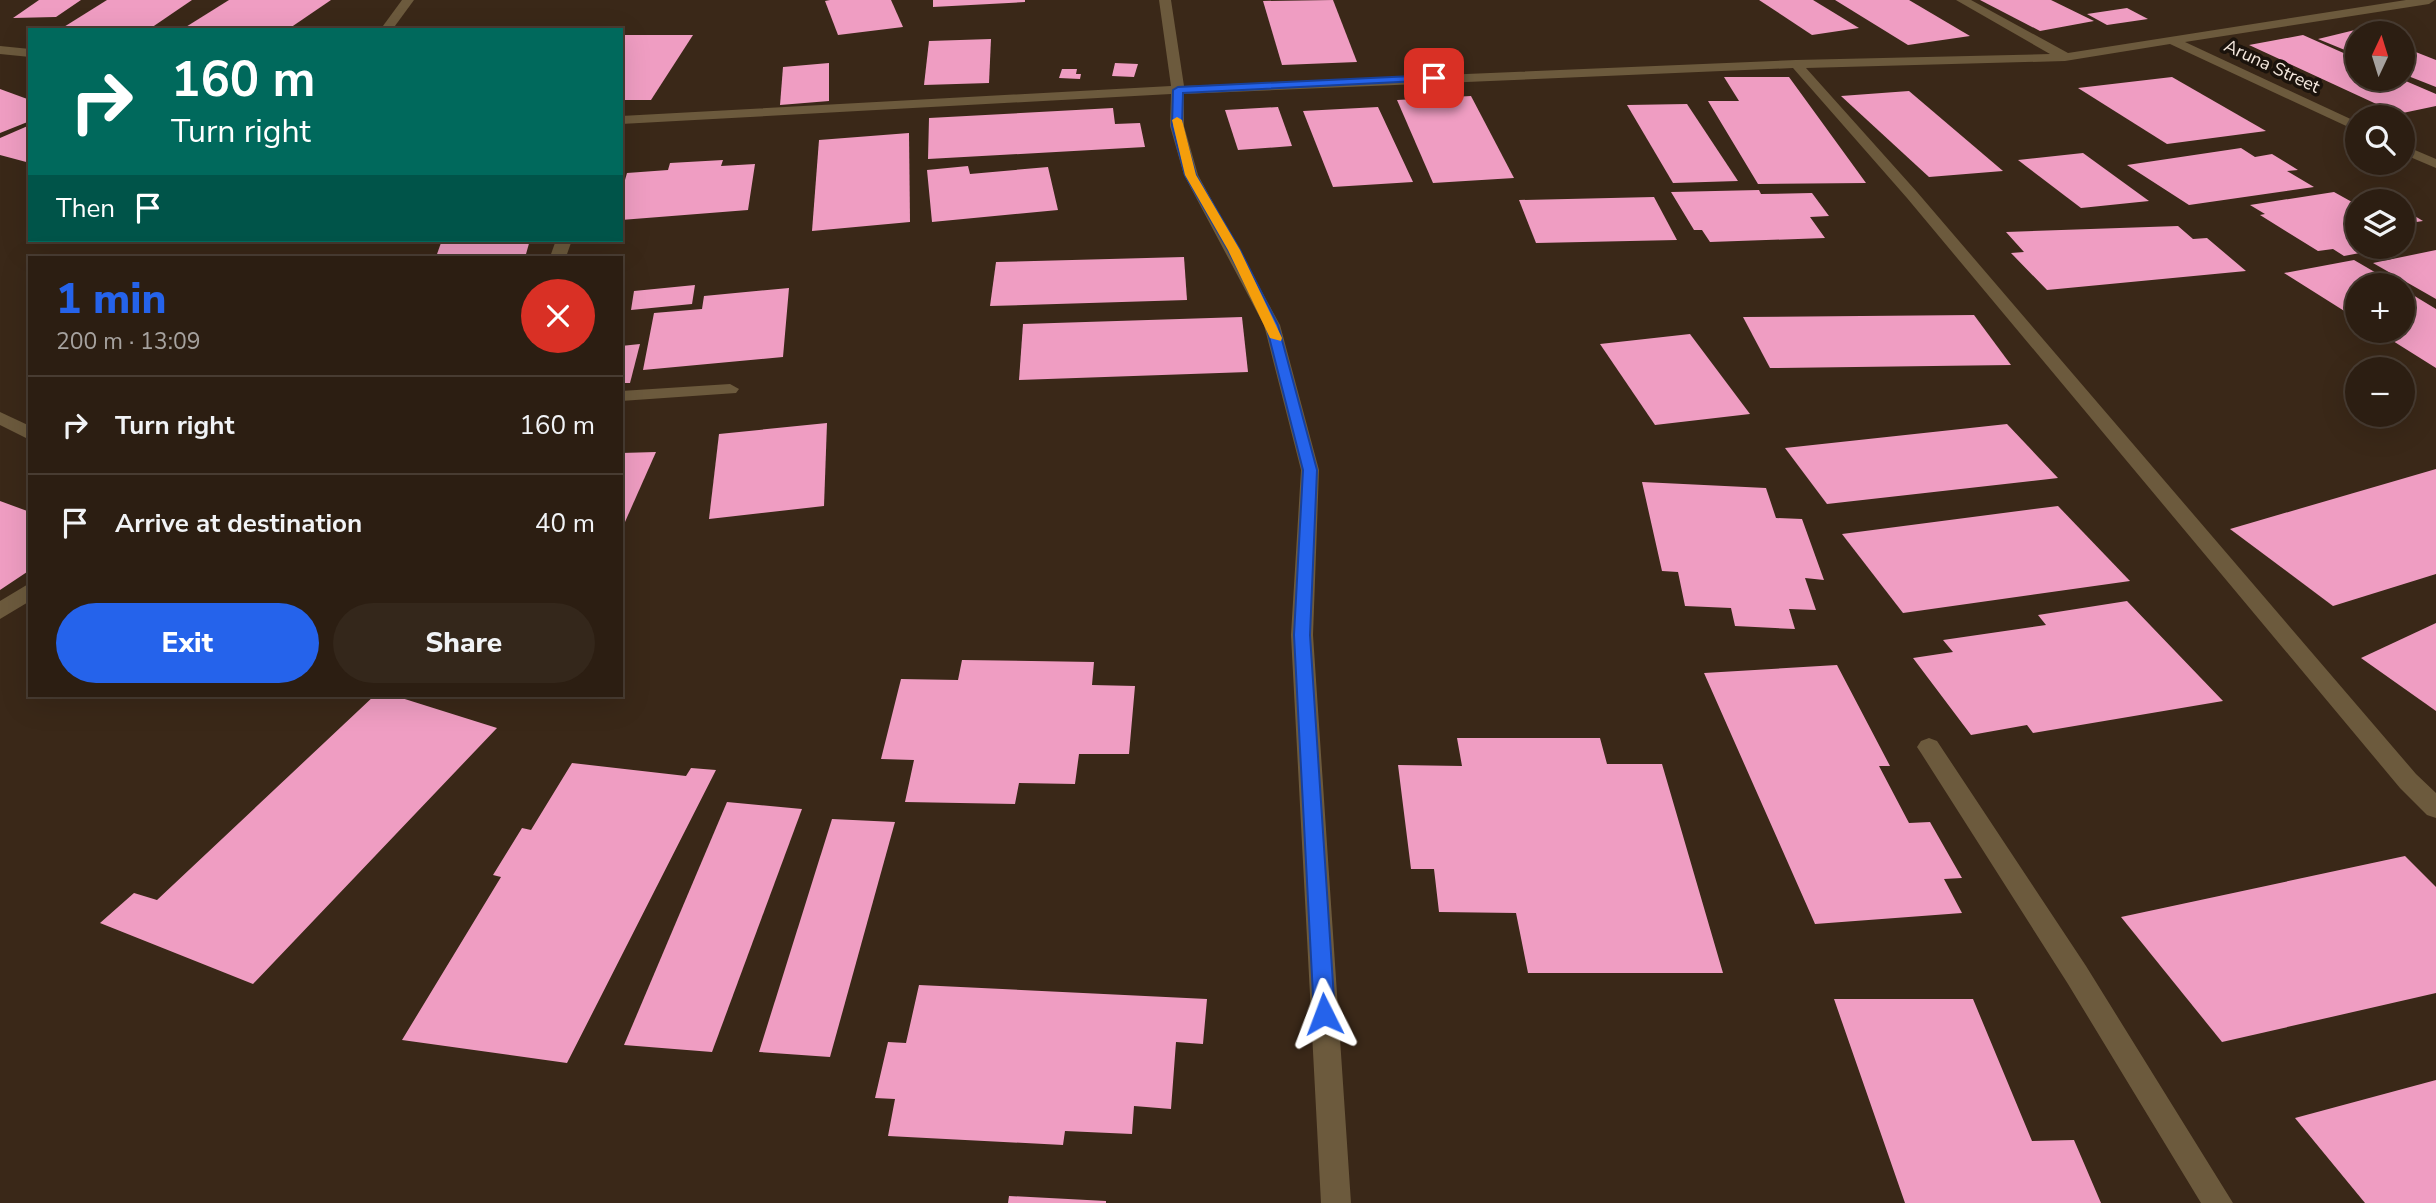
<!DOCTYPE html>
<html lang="en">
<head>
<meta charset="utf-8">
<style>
  body { margin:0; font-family:"Nunito Sans",sans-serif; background:#34271b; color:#f1f3f6; height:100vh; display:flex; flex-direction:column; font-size:26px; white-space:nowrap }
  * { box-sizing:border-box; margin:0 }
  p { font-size:23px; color:#a6a29f }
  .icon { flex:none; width:38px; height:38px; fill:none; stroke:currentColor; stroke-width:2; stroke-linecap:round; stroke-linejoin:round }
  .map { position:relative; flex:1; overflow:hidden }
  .panel { position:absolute; left:28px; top:256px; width:595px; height:441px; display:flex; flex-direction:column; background:#2c1e12; border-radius:0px; box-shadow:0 7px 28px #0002,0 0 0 2px #483c32 }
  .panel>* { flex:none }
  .banner { position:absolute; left:28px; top:28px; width:595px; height:214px; border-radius:0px; box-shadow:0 7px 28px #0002,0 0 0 2px #483c32; background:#00695c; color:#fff; overflow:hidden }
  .needle { width:46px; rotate:4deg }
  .tools { position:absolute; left:2345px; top:21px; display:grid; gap:14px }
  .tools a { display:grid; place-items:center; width:70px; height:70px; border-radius:50%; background:#2c1e12; box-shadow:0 7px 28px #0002,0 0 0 2px #483c32; font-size:35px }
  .pin { position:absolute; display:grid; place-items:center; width:60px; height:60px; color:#fff; margin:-30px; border-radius:14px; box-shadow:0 4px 10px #0006 }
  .me { position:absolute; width:77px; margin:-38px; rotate:357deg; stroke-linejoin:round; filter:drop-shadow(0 0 5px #0008) }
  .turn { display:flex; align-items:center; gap:24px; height:147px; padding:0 28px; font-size:32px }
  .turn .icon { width:91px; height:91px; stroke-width:2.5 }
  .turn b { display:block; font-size:49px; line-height:60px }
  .then { display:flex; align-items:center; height:66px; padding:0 28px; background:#0003; gap:14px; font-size:26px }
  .round { display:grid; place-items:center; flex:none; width:74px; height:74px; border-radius:37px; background:#34271b }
  .summary { display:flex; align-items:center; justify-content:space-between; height:119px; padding:0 28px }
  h1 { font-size:42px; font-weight:800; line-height:52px; color:#2563eb }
  .button { display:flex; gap:14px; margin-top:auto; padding:14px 28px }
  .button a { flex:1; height:80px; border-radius:42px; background:#2563eb; color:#fff; font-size:28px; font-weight:800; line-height:80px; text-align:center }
  .button a+a { background:#34271b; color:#f1f3f6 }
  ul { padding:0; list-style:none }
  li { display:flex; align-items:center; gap:21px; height:98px; padding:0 28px; border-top:2px solid #483c32 }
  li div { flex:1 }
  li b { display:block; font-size:26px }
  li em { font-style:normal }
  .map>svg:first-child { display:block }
</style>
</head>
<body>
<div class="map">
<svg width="2436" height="1203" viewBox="0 0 2436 1203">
  <rect width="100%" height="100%" fill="#3a2818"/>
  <g fill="#ef9dc2">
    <path d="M39,0H81L56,17L13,18Z"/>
    <path d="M107,0H192L148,30H59Z"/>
    <path d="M229,0H331L287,30H181Z"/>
    <path d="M830,0H891L903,27L838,35L825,1Z"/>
    <path d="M933,0H1025V2L933,7Z"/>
    <path d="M1333,0L1357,62L1282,65L1263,1Z"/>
    <path d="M1759,0H1813L1859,28L1812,35Z"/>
    <path d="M1835,0H1909L1970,36L1908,45Z"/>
    <path d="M1980,0H2051L2094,21L2040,31Z"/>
    <path d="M2127,8L2148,19L2107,25L2087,14Z"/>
    <path d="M2359,29L2368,33H2357V55L2318,39Z"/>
    <path d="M623,35H693L651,100H621Z"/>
    <path d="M2303,35L2357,59V79H2401L2436,94V106L2398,114L2249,45Z"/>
    <path d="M991,39L989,83L924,85L929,41Z"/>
    <path d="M2403,47L2436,60V87L2403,74Z"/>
    <path d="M829,63V101L780,105L783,67Z"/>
    <path d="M1115,63L1138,64L1134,77L1112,76Z"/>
    <path d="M1062,69H1077L1076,74H1081L1080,79L1059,78Z"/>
    <path d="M1724,77H1789L1866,183L1758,184L1708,101H1739Z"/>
    <path d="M2172,77L2266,131L2167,144L2078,88Z"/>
    <path d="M0,89L30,100V121L0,133Z"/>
    <path d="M1909,91L2003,171L1929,177L1841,96Z"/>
    <path d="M1471,96L1514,178L1433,183L1397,100Z"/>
    <path d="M1687,104L1738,181L1673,183L1627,105Z"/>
    <path d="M1278,107L1292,146L1238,150L1225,110Z"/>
    <path d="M1378,107L1413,182L1333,187L1303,111Z"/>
    <path d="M1113,108L1115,124L1140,123L1145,147L928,159L929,118Z"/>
    <path d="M30,125V163L0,155V138Z"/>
    <path d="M909,133L910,222L812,231L819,140Z"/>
    <path d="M2241,148L2255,157L2272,154L2298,170L2287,171L2314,187L2189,205L2127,165Z"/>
    <path d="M2083,153L2149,201L2081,208L2018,160Z"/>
    <path d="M723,160L721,166L755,164L748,210L621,220V194L627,173L668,170L670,163Z"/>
    <path d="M968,166L970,174L1048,167L1058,210L932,222L927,170Z"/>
    <path d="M1759,190L1761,194L1812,193L1829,216L1810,217L1825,238L1710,242L1702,230H1694L1671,192Z"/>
    <path d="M2334,192L2352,202L2357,201V247L2386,248L2344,256L2333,249L2318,251L2260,215L2265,214L2250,205Z"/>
    <path d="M1654,197L1677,240L1536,243L1519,200Z"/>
    <path d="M2403,209L2423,221L2403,224Z"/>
    <path d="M2178,226L2193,239L2207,238L2246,271L2047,290L2011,253L2024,252L2006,232Z"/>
    <path d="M442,240H530L526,254L436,257Z"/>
    <path d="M2436,250V299L2373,263Z"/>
    <path d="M1184,257L1187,300L990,306L996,262Z"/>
    <path d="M2354,260L2397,285H2357V319L2284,273Z"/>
    <path d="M695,285L692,304L631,310L634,291Z"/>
    <path d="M789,288L783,357L643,370L654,313L702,309L704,296Z"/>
    <path d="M2403,289L2436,309V368L2377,331H2403Z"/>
    <path d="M1974,315L2011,365L1770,368L1743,317Z"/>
    <path d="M1242,317L1248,372L1019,380L1023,324Z"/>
    <path d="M1690,334L1750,414L1655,425L1600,344Z"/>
    <path d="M640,344L630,383H621V346Z"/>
    <path d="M827,423L824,506L709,519L719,434Z"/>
    <path d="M2007,424L2058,478L1827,504L1785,448Z"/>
    <path d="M656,452L621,531V453Z"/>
    <path d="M2436,469V574L2333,606L2230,529Z"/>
    <path d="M1642,482L1766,488L1776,518L1802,519L1824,580L1805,578L1816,610L1789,609L1795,629L1735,626L1731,608L1685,606L1678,572L1662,571Z"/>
    <path d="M0,501L30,512V570L0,590Z"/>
    <path d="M2058,506L2130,581L1903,613L1842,534Z"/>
    <path d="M2127,601L2223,701L2033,733L2027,725L1971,735L1913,658L1953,652L1943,640L2046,625L2038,615Z"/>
    <path d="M2436,623V711L2361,658Z"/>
    <path d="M962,660L1094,662L1092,685L1135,686L1129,754H1079L1075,784L1019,783L1015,804L905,802L914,760L881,759L901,679L958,680Z"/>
    <path d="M1837,665L1890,766H1879L1909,823L1930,822L1962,878L1944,879L1962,913L1815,924L1704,673Z"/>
    <path d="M375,695H392L497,728L253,984L100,923L134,893L157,900Z"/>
    <path d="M1457,738H1600L1607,764H1662L1723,973H1528L1516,913L1439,912L1434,869H1411L1398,765L1462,766Z"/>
    <path d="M572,763L686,776L691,768L716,770L567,1063L402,1040L501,877L493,875L522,828L531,830Z"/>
    <path d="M727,802L802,809L712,1052L624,1045Z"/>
    <path d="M832,819L895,822L830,1057L759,1052Z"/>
    <path d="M2405,856L2436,887V993L2222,1042L2121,917Z"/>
    <path d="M919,985L1207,999L1203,1044L1176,1042L1171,1109L1134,1106L1132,1134L1065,1131L1063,1145L888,1136L895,1099L875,1098L888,1042L906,1043Z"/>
    <path d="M1834,999H1973L2032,1141L2074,1140L2101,1203H1905Z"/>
    <path d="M2436,1080V1203H2365L2295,1118Z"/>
    <path d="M1009,1196L1106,1201V1203H1008Z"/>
  </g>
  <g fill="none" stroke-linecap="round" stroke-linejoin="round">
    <g fill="#6c5a3d" fill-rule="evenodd">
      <path d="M402,0H414L392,30H380Z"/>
      <path d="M1159,0H1171L1184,86L1796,60L2050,54L1956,0H1971L2068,53L2406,0H2435L2429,4L2185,42L2357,122V131L2170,44L2065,61L1806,68L1917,192L2416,774L2436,793V818L2427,815L2400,788L1907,198L1793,68L1184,94V126L1198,175L1280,325L1319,470L1313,635L1351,1203H1321L1291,635L1301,470L1264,325L1184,175L1170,126L1171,94L621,124V116L1171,86Z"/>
      <path d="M0,46L30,49V57L0,54Z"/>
      <path d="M2403,145L2436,159V168L2403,154Z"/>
      <path d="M556,240H572L566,257H550Z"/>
      <path d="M730,384L739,389L736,393L621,401V391Z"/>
      <path d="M0,412L30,426V440L0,425Z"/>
      <path d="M30,583V601L0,619V601Z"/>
      <path d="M1929,738L1937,741L2086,966L2233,1203H2201L2068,984L1921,753L1917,747L1921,741Z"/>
    </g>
  </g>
  <path fill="#2563eb" stroke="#184099" stroke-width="2" d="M1434,75L1438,80L1183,93L1182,126L1196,175L1240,250L1278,325L1317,470L1310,635L1335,1014L1332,1021L1324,1023L1317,1021L1314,1014L1294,635L1303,470L1266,325L1228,250L1185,175L1172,126L1173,90L1178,87Z"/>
  <path fill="#f59e0b" d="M1177,117L1182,120L1196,175L1240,250L1282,338L1281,341L1270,338L1228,250L1185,175L1172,120Z"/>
  <g text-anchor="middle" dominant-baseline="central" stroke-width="7" stroke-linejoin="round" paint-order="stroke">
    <g font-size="18" fill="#f5e9df" stroke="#1b130c">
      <text transform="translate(2272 66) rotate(25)">Aruna Street</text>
    </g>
  </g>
</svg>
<div class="tools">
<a><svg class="needle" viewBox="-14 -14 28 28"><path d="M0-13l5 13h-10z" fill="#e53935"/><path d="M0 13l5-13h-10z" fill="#a6a29f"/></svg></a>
<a><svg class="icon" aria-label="search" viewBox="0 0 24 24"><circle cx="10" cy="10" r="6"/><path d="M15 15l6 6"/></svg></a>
<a><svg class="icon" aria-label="layers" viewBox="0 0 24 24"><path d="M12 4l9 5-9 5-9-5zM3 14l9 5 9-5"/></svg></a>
<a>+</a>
<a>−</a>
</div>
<div class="pin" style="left:1434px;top:78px;background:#d93025"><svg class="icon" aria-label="arrive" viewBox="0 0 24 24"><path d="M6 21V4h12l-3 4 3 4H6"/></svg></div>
<svg class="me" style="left:1324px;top:1014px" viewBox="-20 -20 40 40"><path d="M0-17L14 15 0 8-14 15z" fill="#2563eb" stroke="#fff" stroke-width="4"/></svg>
<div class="banner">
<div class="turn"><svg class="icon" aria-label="right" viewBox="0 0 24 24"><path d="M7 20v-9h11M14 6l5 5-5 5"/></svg><div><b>160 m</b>Turn right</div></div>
<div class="then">Then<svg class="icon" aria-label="arrive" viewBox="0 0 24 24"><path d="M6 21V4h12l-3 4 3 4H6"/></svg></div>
</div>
<section class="panel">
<div class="summary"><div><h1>1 min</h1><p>200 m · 13:09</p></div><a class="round" style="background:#d93025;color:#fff"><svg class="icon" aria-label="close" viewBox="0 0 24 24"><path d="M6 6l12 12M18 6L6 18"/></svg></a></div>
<ul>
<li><svg class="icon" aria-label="right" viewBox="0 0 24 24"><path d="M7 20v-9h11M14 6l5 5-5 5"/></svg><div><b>Turn right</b></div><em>160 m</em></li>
<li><svg class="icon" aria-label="arrive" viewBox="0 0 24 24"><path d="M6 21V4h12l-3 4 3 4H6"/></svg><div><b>Arrive at destination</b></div><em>40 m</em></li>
</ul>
<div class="button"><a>Exit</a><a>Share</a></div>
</section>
</div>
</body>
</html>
